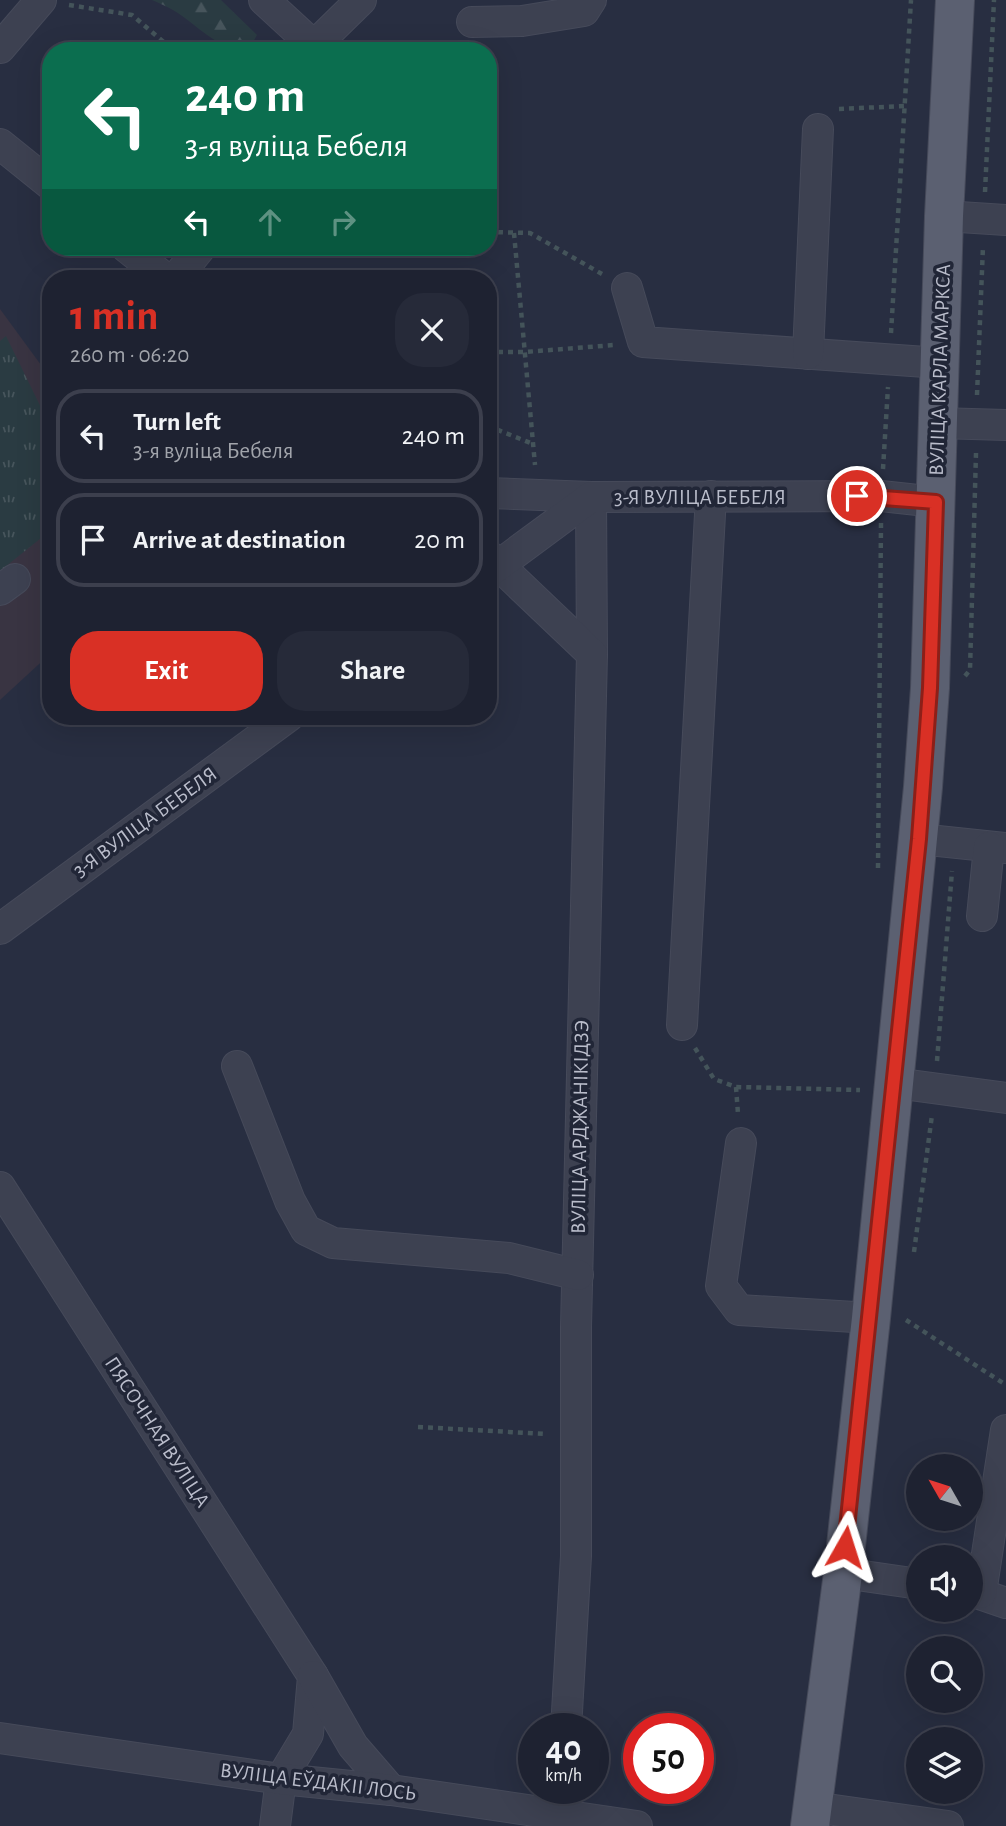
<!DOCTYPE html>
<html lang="en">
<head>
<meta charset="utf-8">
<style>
  body { margin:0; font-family:"Alegreya Sans",sans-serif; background:#262a39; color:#f1f3f6; height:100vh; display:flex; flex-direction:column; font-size:26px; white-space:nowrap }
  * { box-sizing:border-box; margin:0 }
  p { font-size:23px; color:#a1a4ab }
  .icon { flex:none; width:38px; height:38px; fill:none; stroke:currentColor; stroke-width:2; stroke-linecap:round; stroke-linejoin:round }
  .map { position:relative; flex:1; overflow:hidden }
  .details { position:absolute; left:42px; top:270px; width:455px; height:455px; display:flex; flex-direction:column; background:#1e2231; border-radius:28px; box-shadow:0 7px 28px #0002,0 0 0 2px #3c3f4d }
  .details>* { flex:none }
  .banner { position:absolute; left:42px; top:42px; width:455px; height:214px; border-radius:28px; box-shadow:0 7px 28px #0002,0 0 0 2px #3c3f4d; background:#0b6e4f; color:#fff; overflow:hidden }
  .needle { width:46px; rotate:309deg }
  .tools { position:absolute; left:906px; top:1454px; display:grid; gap:14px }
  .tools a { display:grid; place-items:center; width:77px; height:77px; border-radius:50%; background:#1e2231; box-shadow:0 7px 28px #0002,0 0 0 2px #3c3f4d; font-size:35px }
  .speed { position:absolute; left:518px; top:1713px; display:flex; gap:14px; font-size:35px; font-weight:700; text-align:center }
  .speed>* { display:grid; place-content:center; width:91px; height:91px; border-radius:50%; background:#1e2231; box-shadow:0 7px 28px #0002,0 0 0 2px #3c3f4d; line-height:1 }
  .speed small { font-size:18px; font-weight:400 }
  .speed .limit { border:10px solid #d22; background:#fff; color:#111 }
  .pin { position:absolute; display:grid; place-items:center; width:60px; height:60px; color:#fff; margin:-30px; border:4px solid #fff; border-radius:50%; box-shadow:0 2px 7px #0007 }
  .me { position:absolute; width:77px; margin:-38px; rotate:6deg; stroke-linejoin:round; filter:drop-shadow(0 0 5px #0008) }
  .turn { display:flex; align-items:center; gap:24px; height:147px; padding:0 28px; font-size:32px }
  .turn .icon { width:91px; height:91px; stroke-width:2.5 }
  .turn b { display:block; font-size:49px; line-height:60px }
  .lanes { display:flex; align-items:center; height:66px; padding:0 28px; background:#0003; justify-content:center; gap:35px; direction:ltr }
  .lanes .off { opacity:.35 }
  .round { display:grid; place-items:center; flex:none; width:74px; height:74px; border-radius:28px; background:#262a39 }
  .headline { display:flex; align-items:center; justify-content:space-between; height:119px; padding:0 28px }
  h1 { font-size:42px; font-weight:700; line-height:52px; color:#d93025 }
  .action { display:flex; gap:14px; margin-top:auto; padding:14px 28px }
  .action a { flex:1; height:80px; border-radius:28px; background:#d93025; color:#fff; font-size:28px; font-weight:700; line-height:80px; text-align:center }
  .action a+a { background:#262a39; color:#f1f3f6 }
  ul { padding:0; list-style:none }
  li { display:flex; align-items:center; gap:21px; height:94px; margin:0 14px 10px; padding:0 14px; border:4px solid #3c3f4d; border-radius:28px }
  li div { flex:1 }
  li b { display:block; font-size:26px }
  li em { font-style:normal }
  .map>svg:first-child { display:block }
</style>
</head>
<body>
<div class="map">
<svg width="1006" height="1826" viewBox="0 0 1006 1826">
  <defs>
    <pattern id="forest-firs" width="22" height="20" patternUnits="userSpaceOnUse" patternTransform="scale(1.75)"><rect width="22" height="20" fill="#2a3b42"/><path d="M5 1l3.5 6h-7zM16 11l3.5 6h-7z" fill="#47555c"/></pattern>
    <pattern id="park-tufts" width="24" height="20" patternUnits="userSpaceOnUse" patternTransform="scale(1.75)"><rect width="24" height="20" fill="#2a3b42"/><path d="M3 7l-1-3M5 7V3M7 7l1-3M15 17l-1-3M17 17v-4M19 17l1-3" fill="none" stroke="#47555c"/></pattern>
  </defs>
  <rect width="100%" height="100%" fill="#282e41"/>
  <path fill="#393442" d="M0,309L41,365L51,386V653L0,700Z"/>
  <path fill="url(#forest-firs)" d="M152,0H221L257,35L248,51C218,51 197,24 173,10C166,6 159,3 152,0Z"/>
  <path fill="url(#park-tufts)" d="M6,336L51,428V530L0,571V341Z"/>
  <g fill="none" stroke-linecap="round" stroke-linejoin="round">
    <defs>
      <g id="minor">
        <path d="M264,0L314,46L361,0"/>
        <path d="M472,22L522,21L584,11L591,0"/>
        <path d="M0,48L41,0"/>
        <path d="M0,144L51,185"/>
        <path d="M944,216L1006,220"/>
        <path d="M126,247L165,278"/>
        <path d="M176,278L201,247"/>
        <path d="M627,288L643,342L940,363"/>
        <path d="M808,354L818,129"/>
        <path d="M938,423L1006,425"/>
        <path d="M488,493L591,497L592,654"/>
        <path d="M488,555L592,654L576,1327V1556L566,1729"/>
        <path d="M488,573L591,497L881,496L936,502"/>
        <path d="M0,590L15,579"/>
        <path d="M919,839L1006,848"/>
        <path d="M982,916L989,847"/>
        <path d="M0,929L289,716"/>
        <path d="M682,1025L711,496"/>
        <path d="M237,1066L290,1201L306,1230L333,1243L509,1258L578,1275"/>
        <path d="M895,1083L1006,1098"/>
        <path d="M741,1143L721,1286L739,1310L871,1318"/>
        <path d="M0,1187L313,1676L308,1734L281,1779L275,1826"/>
        <path d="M843,1573L919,1584"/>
        <path d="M971,1591L1006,1603"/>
        <path d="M981,1593L1006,1430"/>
        <path d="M313,1676L353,1746L391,1790"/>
        <path d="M0,1738L281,1779L391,1790L637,1826"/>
        <path d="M813,1807L948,1826"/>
      </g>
      <path id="major" d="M810,1826L843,1573L871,1318L923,787L930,688L944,216L955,0"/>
    </defs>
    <use href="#minor" stroke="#464a5a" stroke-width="32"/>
    <use href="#major" stroke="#464a5a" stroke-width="40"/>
    <g stroke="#44545a" stroke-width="4.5" stroke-dasharray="5 5" stroke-linecap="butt">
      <path d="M69,5L132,15L174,51"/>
      <path d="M839,109L904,106"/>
      <path d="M985,192L994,0"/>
      <path d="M488,232L530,233L602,274"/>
      <path d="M514,233L535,465"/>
      <path d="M891,333L911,0"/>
      <path d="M488,352H525L614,345"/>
      <path d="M977,395L983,246"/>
      <path d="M488,426L533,444"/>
      <path d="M883,469L888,387"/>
      <path d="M965,676L970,670L976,453"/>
      <path d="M878,868L881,523"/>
      <path d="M695,1048L714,1079L736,1087L860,1090"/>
      <path d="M937,1061L952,871"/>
      <path d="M736,1087L738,1114"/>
      <path d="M914,1252L932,1115"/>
      <path d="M906,1320L1006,1385"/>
      <path d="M418,1427L547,1434"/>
    </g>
    <use href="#minor" stroke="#3d4151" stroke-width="30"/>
    <use href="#major" stroke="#5b6071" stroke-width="38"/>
  </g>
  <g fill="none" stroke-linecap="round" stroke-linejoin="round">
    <defs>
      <path id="route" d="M845,1547L919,839L930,688L936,502L857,496"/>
    </defs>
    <use href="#route" stroke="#8d1f18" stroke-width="18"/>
    <use href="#route" stroke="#d93025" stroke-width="12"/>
  </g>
  <g text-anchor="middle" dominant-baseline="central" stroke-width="7" stroke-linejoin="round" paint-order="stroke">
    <g font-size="21" fill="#babdcb" stroke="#212637">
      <text transform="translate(940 370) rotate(-88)">ВУЛІЦА КАРЛА МАРКСА</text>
      <text x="700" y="497">3-Я ВУЛІЦА БЕБЕЛЯ</text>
      <text transform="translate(145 822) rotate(-36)">3-Я ВУЛІЦА БЕБЕЛЯ</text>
      <text transform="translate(580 1127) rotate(-89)">ВУЛІЦА АРДЖАНІКІДЗЭ</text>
      <text transform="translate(157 1432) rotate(57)">ПЯСОЧНАЯ ВУЛІЦА</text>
      <text transform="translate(318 1782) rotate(7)">ВУЛІЦА ЕЎДАКІІ ЛОСЬ</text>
    </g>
  </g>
</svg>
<div class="tools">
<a><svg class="needle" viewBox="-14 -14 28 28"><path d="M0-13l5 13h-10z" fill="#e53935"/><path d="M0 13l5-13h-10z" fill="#a1a4ab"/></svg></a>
<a><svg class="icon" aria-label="sound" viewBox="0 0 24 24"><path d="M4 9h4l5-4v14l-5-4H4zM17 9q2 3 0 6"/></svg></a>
<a><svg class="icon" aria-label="search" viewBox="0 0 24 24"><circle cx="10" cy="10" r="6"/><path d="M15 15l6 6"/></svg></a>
<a><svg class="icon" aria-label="layers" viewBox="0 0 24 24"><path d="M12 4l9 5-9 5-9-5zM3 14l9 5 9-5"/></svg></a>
</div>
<div class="speed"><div>40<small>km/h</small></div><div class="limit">50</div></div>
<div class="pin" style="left:857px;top:496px;background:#d93025"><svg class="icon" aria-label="arrive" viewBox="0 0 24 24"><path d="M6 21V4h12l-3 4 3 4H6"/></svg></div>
<svg class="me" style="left:845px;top:1547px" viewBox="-20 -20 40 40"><path d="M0-17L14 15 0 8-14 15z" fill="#d93025" stroke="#fff" stroke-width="4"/></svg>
<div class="banner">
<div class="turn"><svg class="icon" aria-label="left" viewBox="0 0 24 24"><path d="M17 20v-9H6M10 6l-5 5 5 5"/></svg><div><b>240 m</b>3-я вуліца Бебеля</div></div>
<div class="lanes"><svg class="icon" aria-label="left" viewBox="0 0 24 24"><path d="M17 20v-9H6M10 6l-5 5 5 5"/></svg><svg class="icon off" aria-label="ahead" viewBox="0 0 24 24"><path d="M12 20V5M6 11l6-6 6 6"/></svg><svg class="icon off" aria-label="right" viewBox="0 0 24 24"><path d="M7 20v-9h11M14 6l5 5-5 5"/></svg></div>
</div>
<section class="details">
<div class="headline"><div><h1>1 min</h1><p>260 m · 06:20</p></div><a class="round"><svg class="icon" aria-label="close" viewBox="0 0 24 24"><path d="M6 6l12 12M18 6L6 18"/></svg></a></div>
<ul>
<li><svg class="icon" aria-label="left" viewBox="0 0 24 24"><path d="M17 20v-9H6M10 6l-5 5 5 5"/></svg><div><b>Turn left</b><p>3-я вуліца Бебеля</p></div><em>240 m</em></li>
<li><svg class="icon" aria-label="arrive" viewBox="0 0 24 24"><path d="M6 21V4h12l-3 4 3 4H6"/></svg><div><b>Arrive at destination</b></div><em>20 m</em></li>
</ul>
<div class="action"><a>Exit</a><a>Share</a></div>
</section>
</div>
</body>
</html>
